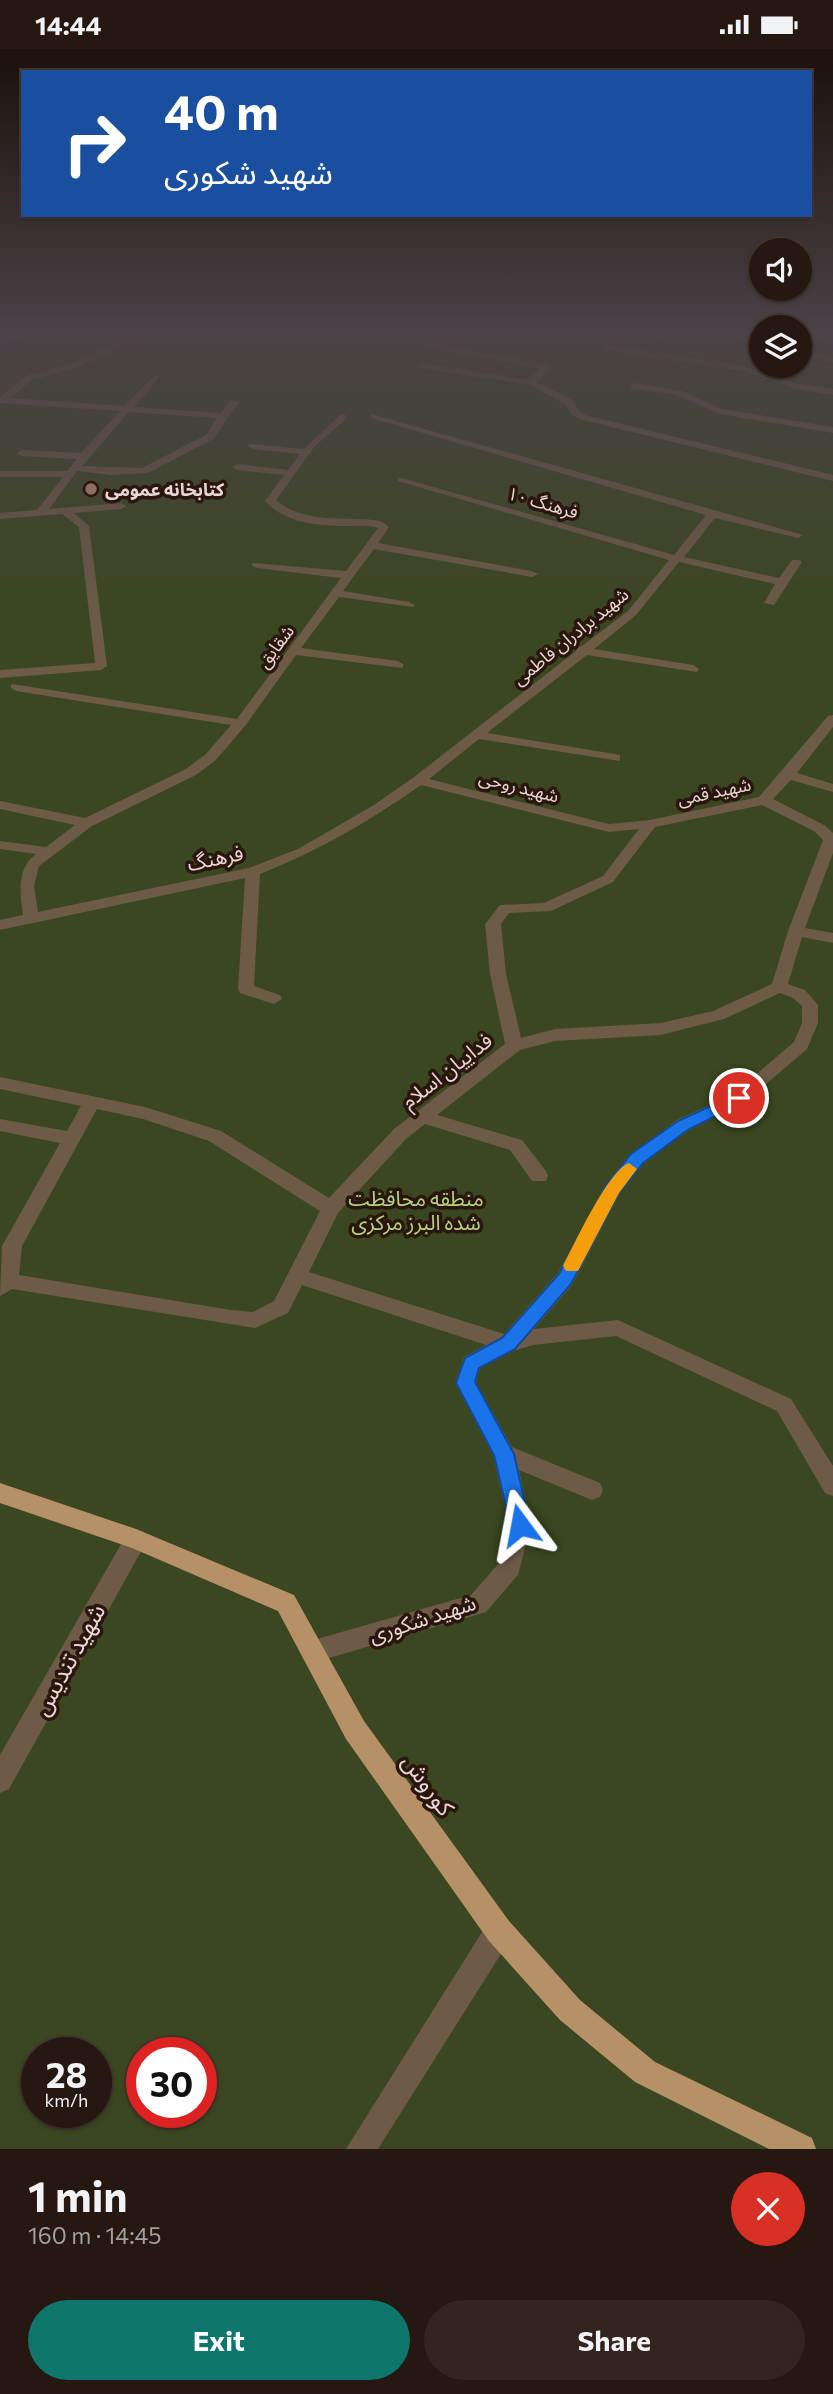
<!DOCTYPE html>
<html lang="en">
<head>
<meta charset="utf-8">
<style>
  body { margin:0; font-family:Commissioner,"Noto Sans Arabic",sans-serif; background:#33241f; color:#f1f3f6; height:100vh; display:flex; flex-direction:column; font-size:26px; white-space:nowrap }
  * { box-sizing:border-box; margin:0 }
  p { font-size:23px; color:#a49f9f }
  .icon { flex:none; width:38px; height:38px; fill:none; stroke:currentColor; stroke-width:2; stroke-linecap:round; stroke-linejoin:round }
  .map { position:relative; height:2100px; overflow:hidden }
  .drawer { display:flex; flex-direction:column; background:#271711; flex:1 }
  .drawer>* { flex:none }
  .top-card { position:absolute; left:21px; top:21px; width:791px; height:147px; border-radius:0px; box-shadow:0 2px 5px #0004,0 0 0 2px #433631; background:#1a4fa0; color:#fff; overflow:hidden }
  .fabs { position:absolute; left:749px; top:189px; display:grid; gap:14px }
  .fabs a { display:grid; place-items:center; width:63px; height:63px; border-radius:50%; background:#271711; box-shadow:0 2px 5px #0004,0 0 0 2px #433631; font-size:35px }
  .speed { position:absolute; left:21px; top:1988px; display:flex; gap:14px; font-size:35px; font-weight:700; text-align:center }
  .speed>* { display:grid; place-content:center; width:91px; height:91px; border-radius:50%; background:#271711; box-shadow:0 2px 5px #0004,0 0 0 2px #433631; line-height:1 }
  .speed small { font-size:18px; font-weight:400 }
  .speed .limit { border:10px solid #d22; background:#fff; color:#111 }
  .pin { position:absolute; display:grid; place-items:center; width:60px; height:60px; color:#fff; margin:-30px; border:4px solid #fff; border-radius:50%; box-shadow:0 2px 7px #0007 }
  .me { position:absolute; width:77px; margin:-38px; rotate:347deg; stroke-linejoin:round; filter:drop-shadow(0 0 5px #0008) }
  .turn { display:flex; align-items:center; gap:24px; height:147px; padding:0 28px; font-size:32px }
  .turn .icon { width:91px; height:91px; stroke-width:2.5 }
  .turn b { display:block; font-size:49px; line-height:60px }
  .round { display:grid; place-items:center; flex:none; width:74px; height:74px; border-radius:37px; background:#33241f }
  .headline { display:flex; align-items:center; justify-content:space-between; height:119px; padding:0 28px }
  h1 { font-size:42px; font-weight:700; line-height:52px }
  .action { display:flex; gap:14px; margin-top:auto; padding:14px 28px }
  .action a { flex:1; height:80px; border-radius:42px; background:#0f766e; color:#fff; font-size:28px; font-weight:700; line-height:80px; text-align:center }
  .action a+a { background:#33241f; color:#f1f3f6 }
  .status { display:flex; justify-content:space-between; align-items:center; height:49px; padding:0 35px; background:#271711; direction:ltr }
  .status svg { height:19px; fill:currentColor }
  .map>svg:first-child { display:block }
</style>
</head>
<body>
<div class="status"><b>14:44</b><svg viewBox="0 0 49 12"><path d="M0 12V9h3v3zM5 12V6h3v6zM10 12V3h3v9zM15 12V0h3v12zM26 1h20v11H26zM47 4h2v5h-2z"/></svg></div>
<div class="map">
<svg width="833" height="2100" viewBox="0 0 833 2100">
  <rect width="100%" height="100%" fill="#341f17"/>
  <path fill="#3a4720" fill-rule="evenodd" d="M0,281H761V317H800V281H833V2100H0ZM37,2004H96V2063H37ZM142,2004H201V2063H142Z"/>
  <g fill="none" stroke-linecap="round" stroke-linejoin="round">
    <g fill="#6d5b47" fill-rule="evenodd">
      <path d="M16,281H24L21,292L0,293V287H14Z"/>
      <path d="M144,281H156L79,318L32,331L10,349L124,357L156,325L160,328L134,358L221,364L231,351L239,353L213,390L148,424L112,426L77,422L49,460L121,454L126,457L121,460L74,464L89,477L107,617L101,621L0,629V621L95,614L79,478L62,465L0,470V464L37,461L63,428H0V422H67L77,410L22,407L17,404L22,401L81,404L120,362L0,354V348L26,327L73,314ZM129,363L217,369L206,386L142,419L82,417Z"/>
      <path d="M674,281H689L654,292L650,289Z"/>
      <path d="M705,281H721L761,292V296Z"/>
      <path d="M830,281H833V286L800,298V293Z"/>
      <path d="M428,293L549,316V320L537,333L572,351L579,362L585,366L833,426V432L579,370L572,366L565,355L529,336L420,319L423,314L529,331L540,319L425,298Z"/>
      <path d="M605,296L745,317L798,335L833,340V346L793,339L744,322L602,301Z"/>
      <path d="M800,300L833,308V314L800,305Z"/>
      <path d="M634,334L682,342L722,360L833,378V384L720,365L677,346L631,339V335Z"/>
      <path d="M371,365L803,486L798,489L715,469L684,508L779,529L792,511H800L802,513L774,556L764,554L775,535L679,513L636,566L594,600L693,616L699,620L697,623L587,606L487,684L615,705L620,706V712L479,690L429,730L609,775L650,771L759,748L828,667L833,666V678L797,724L833,735V743L791,731L773,750L824,776L833,784V804L805,879L833,884V894L802,888L788,935L805,941L818,956V974L807,1000L745,1053L689,1081L643,1115L620,1144L572,1236L534,1280L618,1271L791,1350L833,1417V1447L825,1444L777,1362L616,1287L533,1296L513,1302L480,1319L476,1334L512,1398L600,1434L603,1441L600,1448L592,1451L519,1421L531,1476L518,1526L486,1563L312,1614L303,1610L300,1602L303,1594L471,1546L500,1513L509,1476L493,1406L455,1334L464,1308L486,1296L302,1236L288,1264L255,1279L12,1240L0,1247L2,1197L60,1094L0,1082V1070L67,1082L81,1057L0,1040V1028L145,1058L221,1082L329,1149L394,1080L505,995L490,925L485,875L500,856L544,854L603,827L639,780L609,783L421,736C370,772 318,802 260,825L254,937L280,946L282,950L274,955L240,944L238,940L245,829L0,881V871L23,866C20,844 16,820 36,805L0,800V792L46,798L75,776L0,760V752L85,769L186,720L206,705L231,676L16,642L10,638L12,635L237,670L341,529L257,519L251,516L253,514L346,522L378,479C369,476 359,477 350,477C320,477 286,475 265,452L284,426L237,421L232,418L237,415L288,421L300,405L253,400L248,397L250,395L304,400L340,366H346V370L315,397L276,451C308,477 344,466 381,472L389,478L378,494L532,522L538,525L532,528L374,500L343,542L409,553L415,556L413,558L339,548L301,599L398,612L404,616L402,619L296,606L245,677L216,711L196,726L92,777L39,817L34,837L38,863L249,819L298,800L374,756L414,728L576,602L577,598L582,597L628,562L669,511L398,432V428L674,506L706,466L371,369ZM762,756L814,782L823,791L788,882L772,935L713,962L661,974L555,980L521,989L506,925L501,875L509,864L551,862L613,833L655,778ZM780,944L793,949L802,957V974L794,993L733,1045L677,1071L631,1105L606,1135L558,1224L504,1285L309,1223L338,1164L406,1090L425,1075L510,1101L532,1132H546L548,1127L546,1122L522,1091L437,1066L520,1001L555,992L661,986L724,970ZM97,1060L143,1070L209,1092L320,1162L274,1252L253,1263L231,1261L19,1226L22,1197Z"/>
      <path d="M136,1480L144,1483L147,1490L144,1497L9,1740L0,1744V1706L128,1483Z"/>
      <path d="M499,1868L509,1872L513,1882L509,1892L378,2100H346L489,1872Z"/>
    </g>
    <path fill="#b69067" fill-rule="evenodd" d="M0,1434L136,1480L294,1546L364,1672L509,1872L580,1951L655,2013L812,2089L816,2100H769L635,2033L560,1971L489,1892L346,1690L278,1562L132,1499L0,1454Z"/>
  </g>
  <linearGradient id="sky" x2="0" y2="1"><stop stop-color="#1d110d"/><stop offset="0.49" stop-color="#4a4247"/><stop offset="1" stop-color="#4a4247" stop-opacity="0"/></linearGradient>
  <rect width="833" height="575" fill="url(#sky)"/>
  <path fill="#1a73e8" stroke="#114b97" stroke-width="2" d="M739,1044L747,1049L744,1053L689,1080L643,1114L619,1144L571,1235L515,1300L479,1319L475,1333L514,1405L530,1476L527,1483L520,1485L512,1483L494,1406L456,1334L465,1309L502,1289L559,1225L607,1135L631,1105L678,1072Z"/>
  <path fill="#f59e0b" d="M629,1114L637,1120L619,1144L578,1222H566L563,1217C574,1196 609,1120 629,1114Z"/>
  <circle fill="#8d6e63" stroke="#2a160e" stroke-width="2.5" cx="91" cy="440" r="7"/>
  <g text-anchor="middle" dominant-baseline="central" stroke-width="7" stroke-linejoin="round" paint-order="stroke">
    <g font-size="18" font-weight="bold" fill="#e6d7d2" stroke="#2a160e" text-anchor="start">
      <text x="105" y="440">کتابخانه عمومی</text>
    </g>
    <g font-size="18" fill="#e6d7d2" stroke="#2a160e">
      <text transform="translate(543 453) rotate(16)">فرهنگ ۱۰</text>
      <text transform="translate(570 587) rotate(-39)">شهید برادران فاطمی</text>
      <text transform="translate(275 597) rotate(-53)">شقایق</text>
      <text transform="translate(519 737) rotate(14)">شهید روحی</text>
      <text transform="translate(714 742) rotate(-12)">شهید قمی</text>
    </g>
    <g font-size="21" fill="#e6d7d2" stroke="#2a160e">
      <text transform="translate(215 808) rotate(-12)">فرهنگ</text>
      <text transform="translate(446 1021) rotate(-38)">فداییان اسلام</text>
      <text transform="translate(422 1569) rotate(-18)">شهید شکوری</text>
    </g>
    <g font-size="21" fill="#b5d37f" stroke="#2a160e">
      <text x="416" y="1148">منطقه محافظت<tspan x="416" dy="24">شده البرز مرکزی</tspan></text>
    </g>
    <g font-size="24" fill="#e6d7d2" stroke="#2a160e">
      <text transform="translate(68 1610) rotate(-61)">شهید تندیس</text>
      <text transform="translate(429 1735) rotate(54)">کوروش</text>
    </g>
  </g>
</svg>
<div class="fabs">
<a><svg class="icon" aria-label="sound" viewBox="0 0 24 24"><path d="M4 9h4l5-4v14l-5-4H4zM17 9q2 3 0 6"/></svg></a>
<a><svg class="icon" aria-label="layers" viewBox="0 0 24 24"><path d="M12 4l9 5-9 5-9-5zM3 14l9 5 9-5"/></svg></a>
</div>
<div class="speed"><div>28<small>km/h</small></div><div class="limit">30</div></div>
<div class="pin" style="left:739px;top:1049px;background:#d93025"><svg class="icon" aria-label="arrive" viewBox="0 0 24 24"><path d="M6 21V4h12l-3 4 3 4H6"/></svg></div>
<svg class="me" style="left:520px;top:1476px" viewBox="-20 -20 40 40"><path d="M0-17L14 15 0 8-14 15z" fill="#1a73e8" stroke="#fff" stroke-width="4"/></svg>
<div class="top-card">
<div class="turn"><svg class="icon" aria-label="right" viewBox="0 0 24 24"><path d="M7 20v-9h11M14 6l5 5-5 5"/></svg><div><b>40 m</b>شهید شکوری</div></div>
</div>
</div>
<section class="drawer">
<div class="headline"><div><h1>1 min</h1><p>160 m · 14:45</p></div><a class="round" style="background:#d93025;color:#fff"><svg class="icon" aria-label="close" viewBox="0 0 24 24"><path d="M6 6l12 12M18 6L6 18"/></svg></a></div>
<div class="action"><a>Exit</a><a>Share</a></div>
</section>
</body>
</html>
